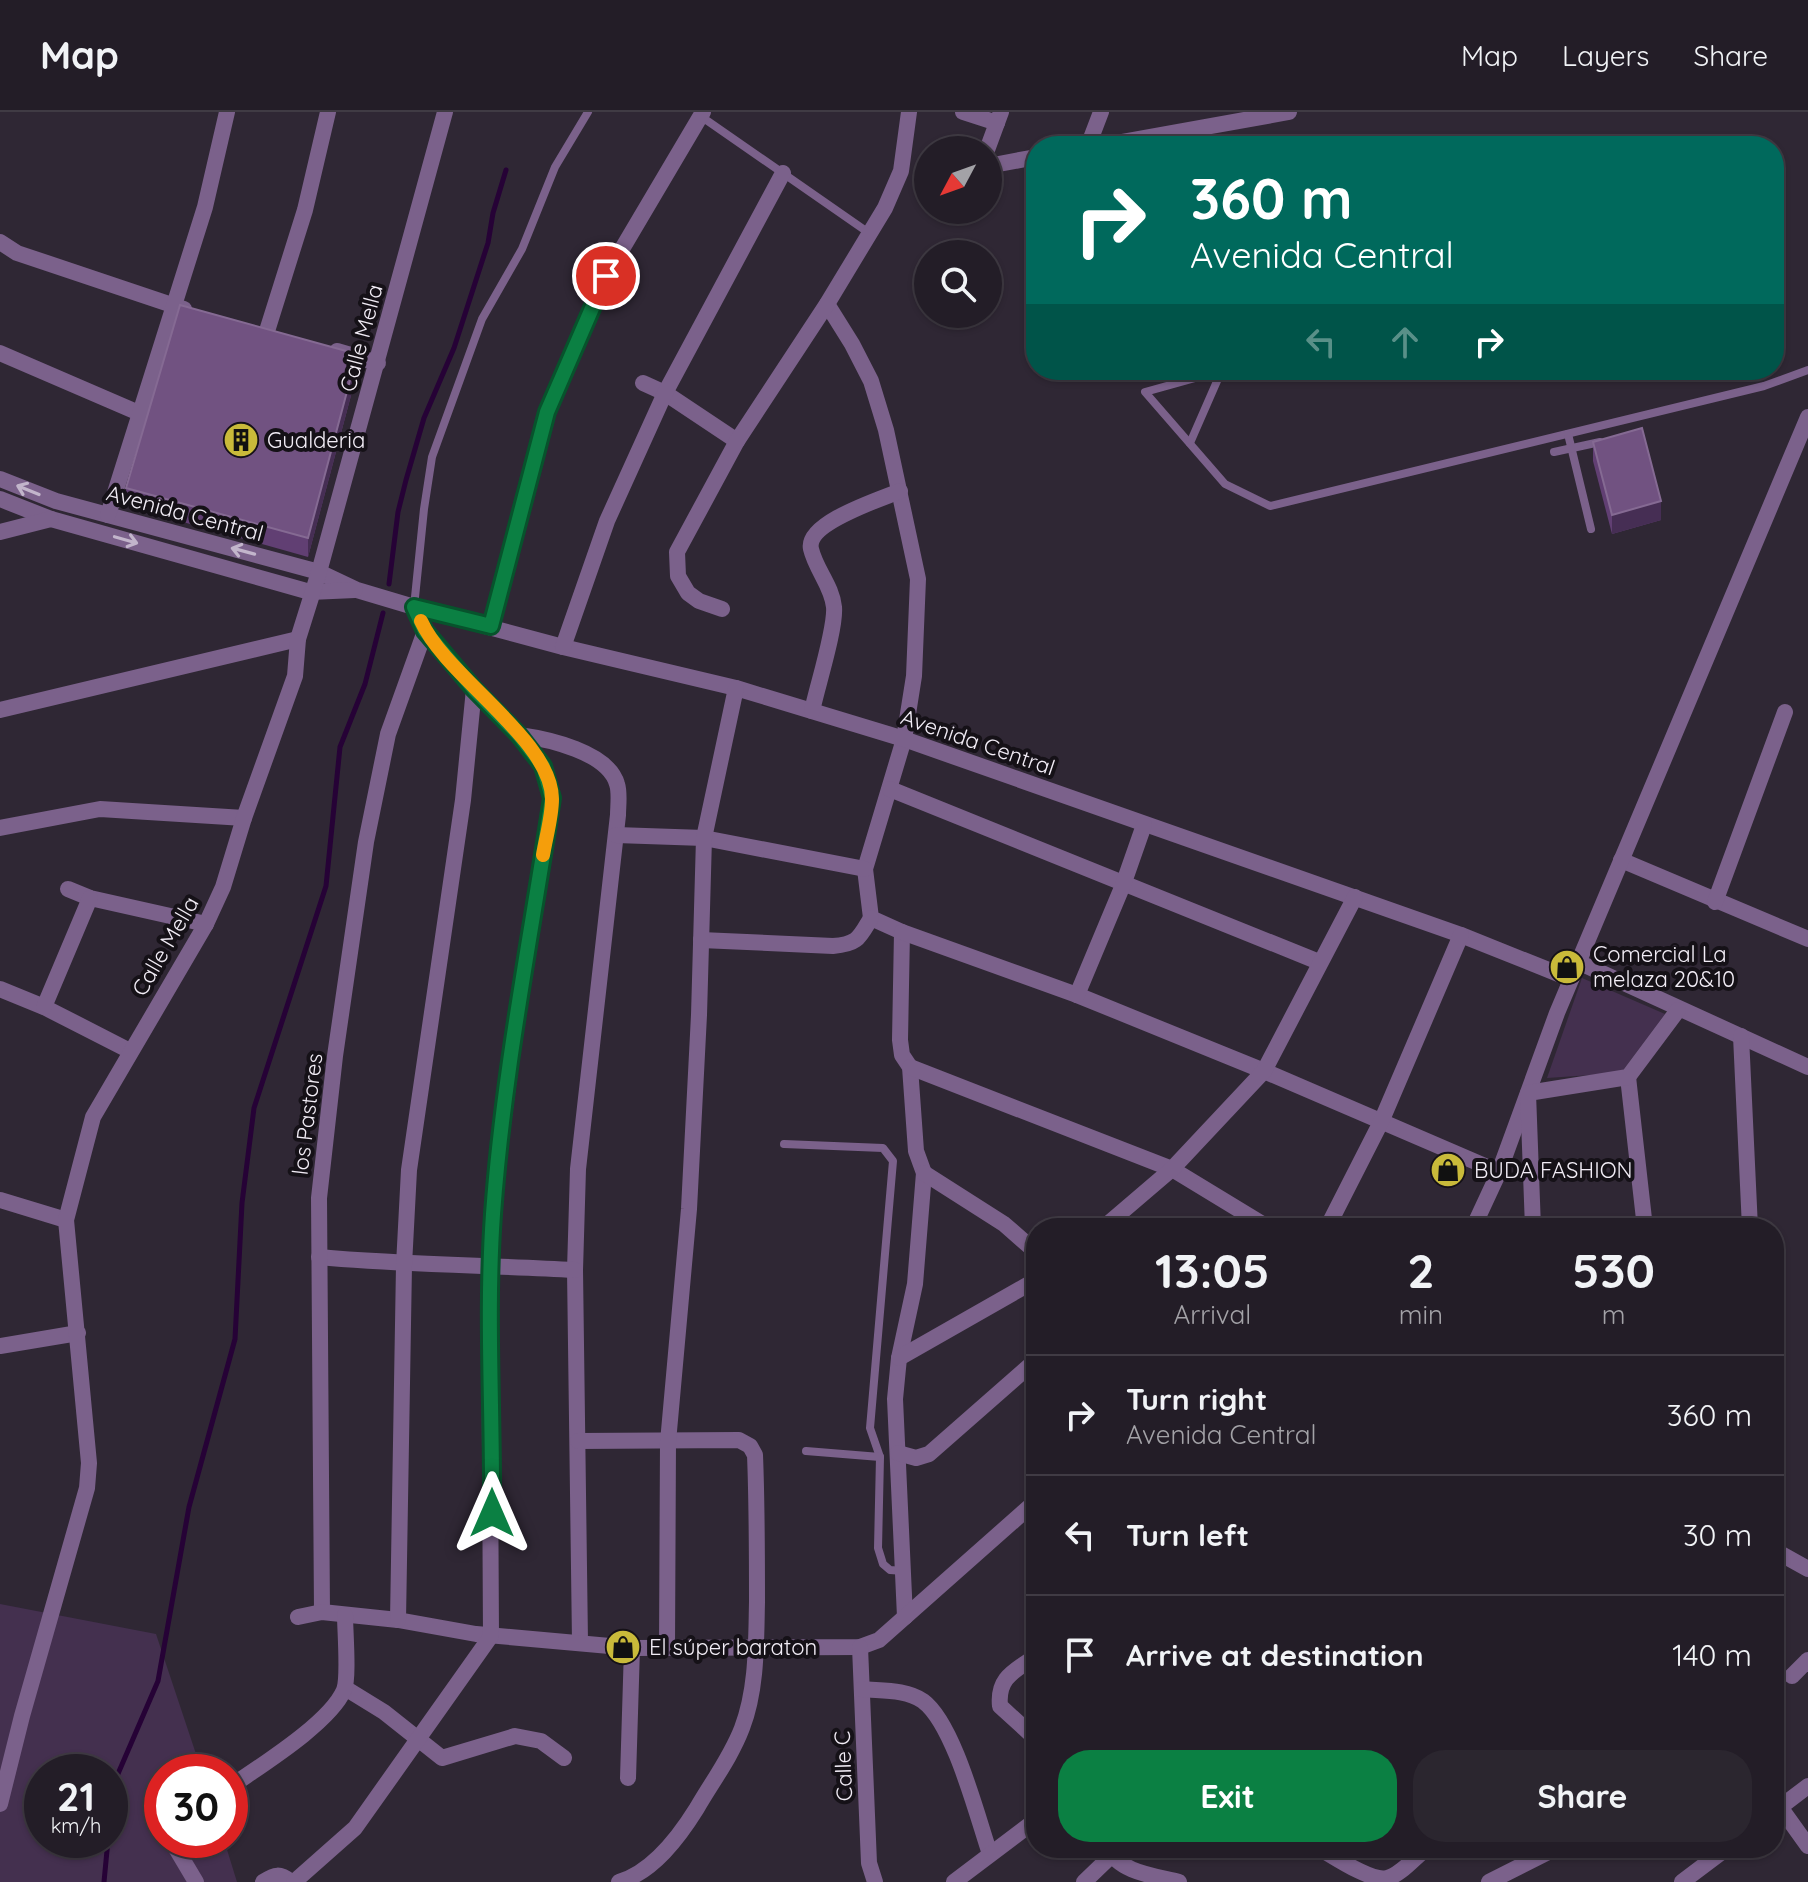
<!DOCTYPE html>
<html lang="en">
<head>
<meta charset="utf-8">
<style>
  body { margin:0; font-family:Quicksand,sans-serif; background:#2b262f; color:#f1f3f6; height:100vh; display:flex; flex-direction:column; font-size:30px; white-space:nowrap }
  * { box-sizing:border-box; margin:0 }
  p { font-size:26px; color:#a3a2a7 }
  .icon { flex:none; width:44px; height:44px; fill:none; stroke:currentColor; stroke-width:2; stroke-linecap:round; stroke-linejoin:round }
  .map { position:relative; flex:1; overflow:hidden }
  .panel { position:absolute; left:1026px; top:1106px; width:758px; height:640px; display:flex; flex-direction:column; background:#231d27; border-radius:32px; box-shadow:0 2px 6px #0004,0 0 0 2px #403b44 }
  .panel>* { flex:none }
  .banner { position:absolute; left:1026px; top:24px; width:758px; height:244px; border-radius:32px; box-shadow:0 2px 6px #0004,0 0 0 2px #403b44; background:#00695c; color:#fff; overflow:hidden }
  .needle { width:52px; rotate:229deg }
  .fabs { position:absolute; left:914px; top:24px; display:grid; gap:16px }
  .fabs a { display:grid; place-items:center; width:88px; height:88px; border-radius:50%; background:#231d27; box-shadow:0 2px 6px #0004,0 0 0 2px #403b44; font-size:40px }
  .speed { position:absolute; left:24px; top:1642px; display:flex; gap:16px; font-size:40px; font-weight:700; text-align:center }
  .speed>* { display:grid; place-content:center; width:104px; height:104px; border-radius:50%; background:#231d27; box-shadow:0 2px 6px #0004,0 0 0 2px #403b44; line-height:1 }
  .speed small { font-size:20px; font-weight:400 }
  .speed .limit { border:12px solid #d22; background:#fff; color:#111 }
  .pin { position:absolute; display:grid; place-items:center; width:68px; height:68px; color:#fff; margin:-34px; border:4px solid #fff; border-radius:50%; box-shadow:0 2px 8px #0007 }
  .me { position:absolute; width:88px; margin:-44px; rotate:0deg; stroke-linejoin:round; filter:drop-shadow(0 0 6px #0008) }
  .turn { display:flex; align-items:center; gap:28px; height:168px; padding:0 32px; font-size:36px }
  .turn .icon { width:104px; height:104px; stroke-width:2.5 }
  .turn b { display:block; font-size:56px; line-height:68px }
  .lanes { display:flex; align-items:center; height:76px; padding:0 32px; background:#0003; justify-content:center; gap:40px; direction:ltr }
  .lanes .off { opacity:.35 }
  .eta { display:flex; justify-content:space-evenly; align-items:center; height:136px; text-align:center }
  .eta b { font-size:48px; font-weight:800; line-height:56px }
  .button { display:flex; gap:16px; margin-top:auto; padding:16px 32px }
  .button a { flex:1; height:92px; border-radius:32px; background:#0b8043; color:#fff; font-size:32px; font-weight:800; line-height:92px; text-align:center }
  .button a+a { background:#2b262f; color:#f1f3f6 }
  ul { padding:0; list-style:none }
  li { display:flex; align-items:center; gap:24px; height:120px; padding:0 32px; border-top:2px solid #403b44 }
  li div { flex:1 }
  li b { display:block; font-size:30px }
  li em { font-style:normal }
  header { display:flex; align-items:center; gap:48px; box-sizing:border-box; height:112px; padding:0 40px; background:#231d27; border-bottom:2px solid #403b44 }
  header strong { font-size:38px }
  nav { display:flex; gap:44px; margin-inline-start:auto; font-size:28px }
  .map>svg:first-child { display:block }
</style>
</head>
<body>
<header>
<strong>Map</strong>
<nav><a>Map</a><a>Layers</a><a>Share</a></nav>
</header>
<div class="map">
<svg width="1808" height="1770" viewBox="0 0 1808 1770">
  <rect width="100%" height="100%" fill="#2f2734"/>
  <g fill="#44304f" fill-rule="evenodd">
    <path d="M1582,866L1665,902L1621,961L1547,966Z"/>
    <path d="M0,1492L156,1522L202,1660H162V1728H224L237,1770H0ZM42,1660H110V1728H42Z"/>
  </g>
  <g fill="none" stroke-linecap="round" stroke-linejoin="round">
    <g stroke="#260236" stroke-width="5">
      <path d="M389,472L398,400L406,368L424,306L454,236L488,131L493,101L506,58"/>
      <path d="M110,1712L114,1671L158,1569L189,1395L235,1227L242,1091L254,996L326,774L340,635L365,572L383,501"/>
      <path d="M104,1770L108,1728"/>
    </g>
    <g stroke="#7b618b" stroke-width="8">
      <path d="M699,3L869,121"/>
      <path d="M1224,258L1145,280L1225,372L1270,394L1764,274L1808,258"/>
      <path d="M1568,322L1591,417"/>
      <path d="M1190,331L1221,260"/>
      <path d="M1554,340L1600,330"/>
      <path d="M414,495L424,397L432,345L482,207L522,137L555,55L588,0"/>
      <path d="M784,1032L883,1036L893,1049L870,1316L880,1345L878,1436L883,1452L890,1458L904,1459"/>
      <path d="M806,1339L880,1345"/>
    </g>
    <g stroke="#7b618b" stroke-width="16">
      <path d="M963,0L997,11"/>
      <path d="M1088,34L1101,0"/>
      <path d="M1099,34L1289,0"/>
      <path d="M987,38L1001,0"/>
      <path d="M988,54L1036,45"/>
      <path d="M0,130L17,141L184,197"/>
      <path d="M827,192L852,232L871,269L886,318L918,467L914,564L904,627L865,757L871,806L902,820L900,928L902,943L910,955L916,1039L924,1061L915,1172L899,1246L895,1287L905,1505"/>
      <path d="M267,219L305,98L328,0"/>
      <path d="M337,239L378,251"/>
      <path d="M0,241L139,301"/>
      <path d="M643,271L665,281L737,329"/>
      <path d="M0,367L56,389L319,460L357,478L414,495L563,535L736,576L904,627L1461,823L1571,867"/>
      <path d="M0,387L51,407L310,480L355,478"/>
      <path d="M108,403L205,95L227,0"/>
      <path d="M0,420L51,407"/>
      <path d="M722,497L699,489L688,481L678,464L677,440L737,329L827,192L885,96L901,59L909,0"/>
      <path d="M491,514L547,300L606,164L703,0"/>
      <path d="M563,535L607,409L665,281L783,61"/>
      <path d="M0,598L298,527"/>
      <path d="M812,599C817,575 836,516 834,495C832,474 816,458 811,437C805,411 881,387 900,379"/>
      <path d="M519,623C548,627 608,640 617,672C620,681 618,694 618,703L578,1057L575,1158L580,1530"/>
      <path d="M890,677L1319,850"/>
      <path d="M0,716L100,697L244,706"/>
      <path d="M616,723L704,726L865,757"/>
      <path d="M1621,748L1808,827"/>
      <path d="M68,777L90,786L206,812"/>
      <path d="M1715,790L1785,600"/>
      <path d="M902,820L1077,883L1264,959L1499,1060"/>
      <path d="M701,828L833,834C858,832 859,826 871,806"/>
      <path d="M1578,850L1808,955"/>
      <path d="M0,877L44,895L130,939"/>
      <path d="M1077,883L1123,773L1144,713"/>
      <path d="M44,895L90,786"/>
      <path d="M1741,924L1750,1116"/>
      <path d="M910,955L1172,1057L1269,1116"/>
      <path d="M1628,965L1645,1116"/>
      <path d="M924,1061L1004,1112L1036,1140"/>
      <path d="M0,1088L66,1108"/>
      <path d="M1103,1116L1172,1057L1264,959L1355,785"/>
      <path d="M1327,1116L1381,1010L1461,823"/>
      <path d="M1473,1116L1499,1060L1557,901L1808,305"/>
      <path d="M1533,1116L1528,981L1628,965L1678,898"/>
      <path d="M319,1145C405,1153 490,1153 575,1158"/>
      <path d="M0,1234L78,1221"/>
      <path d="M899,1246L1036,1168"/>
      <path d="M578,1329L739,1328L750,1334L755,1343C757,1392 757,1441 757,1490C756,1532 757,1577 742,1616C731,1645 712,1670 697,1696C679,1725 653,1760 619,1770"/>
      <path d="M898,1341L916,1346L929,1342L1036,1248"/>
      <path d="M1774,1438L1808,1457"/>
      <path d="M322,1500L319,1086L335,944L366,730L388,622L425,519"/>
      <path d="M298,1505L322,1500L398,1508L476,1522L632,1536L860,1535L879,1528L1036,1389"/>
      <path d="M398,1508L404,1153L409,1058L463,688L474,577"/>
      <path d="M860,1535L869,1751L875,1770"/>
      <path d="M667,1536L668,1330L689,1097L699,903L704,726L736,576"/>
      <path d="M1036,1544C1015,1559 997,1565 1000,1594L1036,1627"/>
      <path d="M1792,1564L1808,1548"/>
      <path d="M345,1576L384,1600L442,1646L515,1624L541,1629L564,1646"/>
      <path d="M862,1577C881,1579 906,1577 923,1589C954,1612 977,1704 990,1742"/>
      <path d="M628,1666L632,1536"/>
      <path d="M230,1675C260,1654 330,1611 344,1578C349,1566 345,1518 345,1503"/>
      <path d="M0,1692L22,1604L87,1376L89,1351L66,1108L93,1005L206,812L223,775L244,706L295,564L298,527L319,460L445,0"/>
      <path d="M1780,1695L1808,1734"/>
      <path d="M1774,1700L1808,1674"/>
      <path d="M171,1728L196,1770"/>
      <path d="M1108,1736C1119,1761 1156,1764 1179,1770"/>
      <path d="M1319,1736C1333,1744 1371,1770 1387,1766C1401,1763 1415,1745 1427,1736"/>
      <path d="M263,1770C275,1762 280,1761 291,1770"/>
      <path d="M294,1770L355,1716L491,1524L489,1153C500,996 528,841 552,686L543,654L519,623L485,589L425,519L414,495"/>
      <path d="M954,1770L1036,1708"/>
      <path d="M1084,1770L1111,1744"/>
      <path d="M1489,1770L1556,1736"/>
      <path d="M1682,1770L1727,1736"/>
    </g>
  </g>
  <g fill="#613f73">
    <path d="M357,261L308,445L126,394V376Z"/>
    <path d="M1593,330L1661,408L1612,422L1593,349Z"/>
  </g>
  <g fill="#462e54">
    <path d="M357,242V261L308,445V426Z"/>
    <path d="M1661,389V408L1612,422V403Z"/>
  </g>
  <g fill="#715281" stroke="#856a93" stroke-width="2">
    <path d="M180,193L357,242L308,426L126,376Z"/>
    <path d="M1642,316L1661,389L1612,403L1593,330Z"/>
  </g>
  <defs><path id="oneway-shaft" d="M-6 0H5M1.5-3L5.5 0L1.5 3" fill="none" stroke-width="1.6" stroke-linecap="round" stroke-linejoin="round" transform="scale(2)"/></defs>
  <g stroke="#c2b5cb">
    <use href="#oneway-shaft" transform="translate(28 378) rotate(-158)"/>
    <use href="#oneway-shaft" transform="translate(126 428) rotate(16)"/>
    <use href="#oneway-shaft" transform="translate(243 439) rotate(-165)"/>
  </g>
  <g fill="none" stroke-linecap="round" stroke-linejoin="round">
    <defs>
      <path id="route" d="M492,1401C493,1301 486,1202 493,1102C503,963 531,824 552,686L543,654L519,623L474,577L425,519L414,495L491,514L547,300L606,164"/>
    </defs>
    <use href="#route" stroke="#07532c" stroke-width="20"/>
    <use href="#route" stroke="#0b8043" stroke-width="14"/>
    <path stroke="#f59e0b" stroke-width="14" d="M421,509C446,565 552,628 552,687C552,705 546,725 543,743"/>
  </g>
  <defs>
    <symbol id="building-disc" viewBox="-11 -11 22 22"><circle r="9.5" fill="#c9ba3a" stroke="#151117"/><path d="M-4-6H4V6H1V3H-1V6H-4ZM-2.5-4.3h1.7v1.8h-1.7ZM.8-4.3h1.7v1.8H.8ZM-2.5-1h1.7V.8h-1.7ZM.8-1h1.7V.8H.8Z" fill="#111"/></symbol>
    <symbol id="shop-disc" viewBox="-11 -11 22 22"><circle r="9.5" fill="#c9ba3a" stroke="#151117"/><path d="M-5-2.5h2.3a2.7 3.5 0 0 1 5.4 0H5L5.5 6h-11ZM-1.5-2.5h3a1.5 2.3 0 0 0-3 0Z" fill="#111"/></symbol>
  </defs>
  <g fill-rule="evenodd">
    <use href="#building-disc" x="221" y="308" width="40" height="40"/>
    <use href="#shop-disc" x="1547" y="835" width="40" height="40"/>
    <use href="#shop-disc" x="1428" y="1038" width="40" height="40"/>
    <use href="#shop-disc" x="603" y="1515" width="40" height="40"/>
  </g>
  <g text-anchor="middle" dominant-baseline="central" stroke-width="8" stroke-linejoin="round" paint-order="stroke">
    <g font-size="22" fill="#f2edf6" stroke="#151117">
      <text transform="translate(361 226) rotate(-75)">Calle Mella</text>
      <text transform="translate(185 401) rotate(15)">Avenida Central</text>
      <text transform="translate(978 630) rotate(19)">Avenida Central</text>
      <text transform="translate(165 834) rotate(-60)">Calle Mella</text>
      <text transform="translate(307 1002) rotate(-83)">los Pastores</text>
      <text transform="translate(843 1654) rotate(-92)">Calle C</text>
    </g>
    <g font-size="22" fill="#f2edf6" stroke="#151117" text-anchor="start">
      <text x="267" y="328">Gualderia</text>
      <text x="1593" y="842">Comercial La<tspan x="1593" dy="25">melaza 20&amp;10</tspan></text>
      <text x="1474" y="1058">BUDA FASHION</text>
      <text x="649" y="1535">El súper baraton</text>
    </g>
  </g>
</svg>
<div class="fabs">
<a><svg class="needle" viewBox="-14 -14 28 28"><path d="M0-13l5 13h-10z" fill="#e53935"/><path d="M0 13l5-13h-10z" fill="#a3a2a7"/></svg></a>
<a><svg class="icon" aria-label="search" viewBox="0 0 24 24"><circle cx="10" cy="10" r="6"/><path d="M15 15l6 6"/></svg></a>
</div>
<div class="speed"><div>21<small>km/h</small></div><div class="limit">30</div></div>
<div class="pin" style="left:606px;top:164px;background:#d93025"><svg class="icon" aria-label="arrive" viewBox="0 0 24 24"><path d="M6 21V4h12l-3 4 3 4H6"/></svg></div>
<svg class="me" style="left:492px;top:1401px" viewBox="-20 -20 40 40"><path d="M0-17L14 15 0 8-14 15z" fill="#0b8043" stroke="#fff" stroke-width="4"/></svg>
<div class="banner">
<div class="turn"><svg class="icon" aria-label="right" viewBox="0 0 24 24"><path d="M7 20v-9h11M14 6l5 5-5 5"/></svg><div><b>360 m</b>Avenida Central</div></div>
<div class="lanes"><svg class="icon off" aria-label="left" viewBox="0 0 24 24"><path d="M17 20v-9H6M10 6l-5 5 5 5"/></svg><svg class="icon off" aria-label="ahead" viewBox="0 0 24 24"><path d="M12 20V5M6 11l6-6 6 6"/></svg><svg class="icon" aria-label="right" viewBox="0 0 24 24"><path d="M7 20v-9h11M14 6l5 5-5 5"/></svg></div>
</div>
<section class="panel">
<div class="eta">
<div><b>13:05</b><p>Arrival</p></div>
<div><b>2</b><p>min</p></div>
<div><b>530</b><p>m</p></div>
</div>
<ul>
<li><svg class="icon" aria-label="right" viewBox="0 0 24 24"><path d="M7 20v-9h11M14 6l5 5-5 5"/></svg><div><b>Turn right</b><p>Avenida Central</p></div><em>360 m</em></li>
<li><svg class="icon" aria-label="left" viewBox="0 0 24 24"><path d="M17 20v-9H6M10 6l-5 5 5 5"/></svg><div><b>Turn left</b></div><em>30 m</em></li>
<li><svg class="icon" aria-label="arrive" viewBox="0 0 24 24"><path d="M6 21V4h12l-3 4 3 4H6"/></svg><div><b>Arrive at destination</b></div><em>140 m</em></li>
</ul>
<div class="button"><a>Exit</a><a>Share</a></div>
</section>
</div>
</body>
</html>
